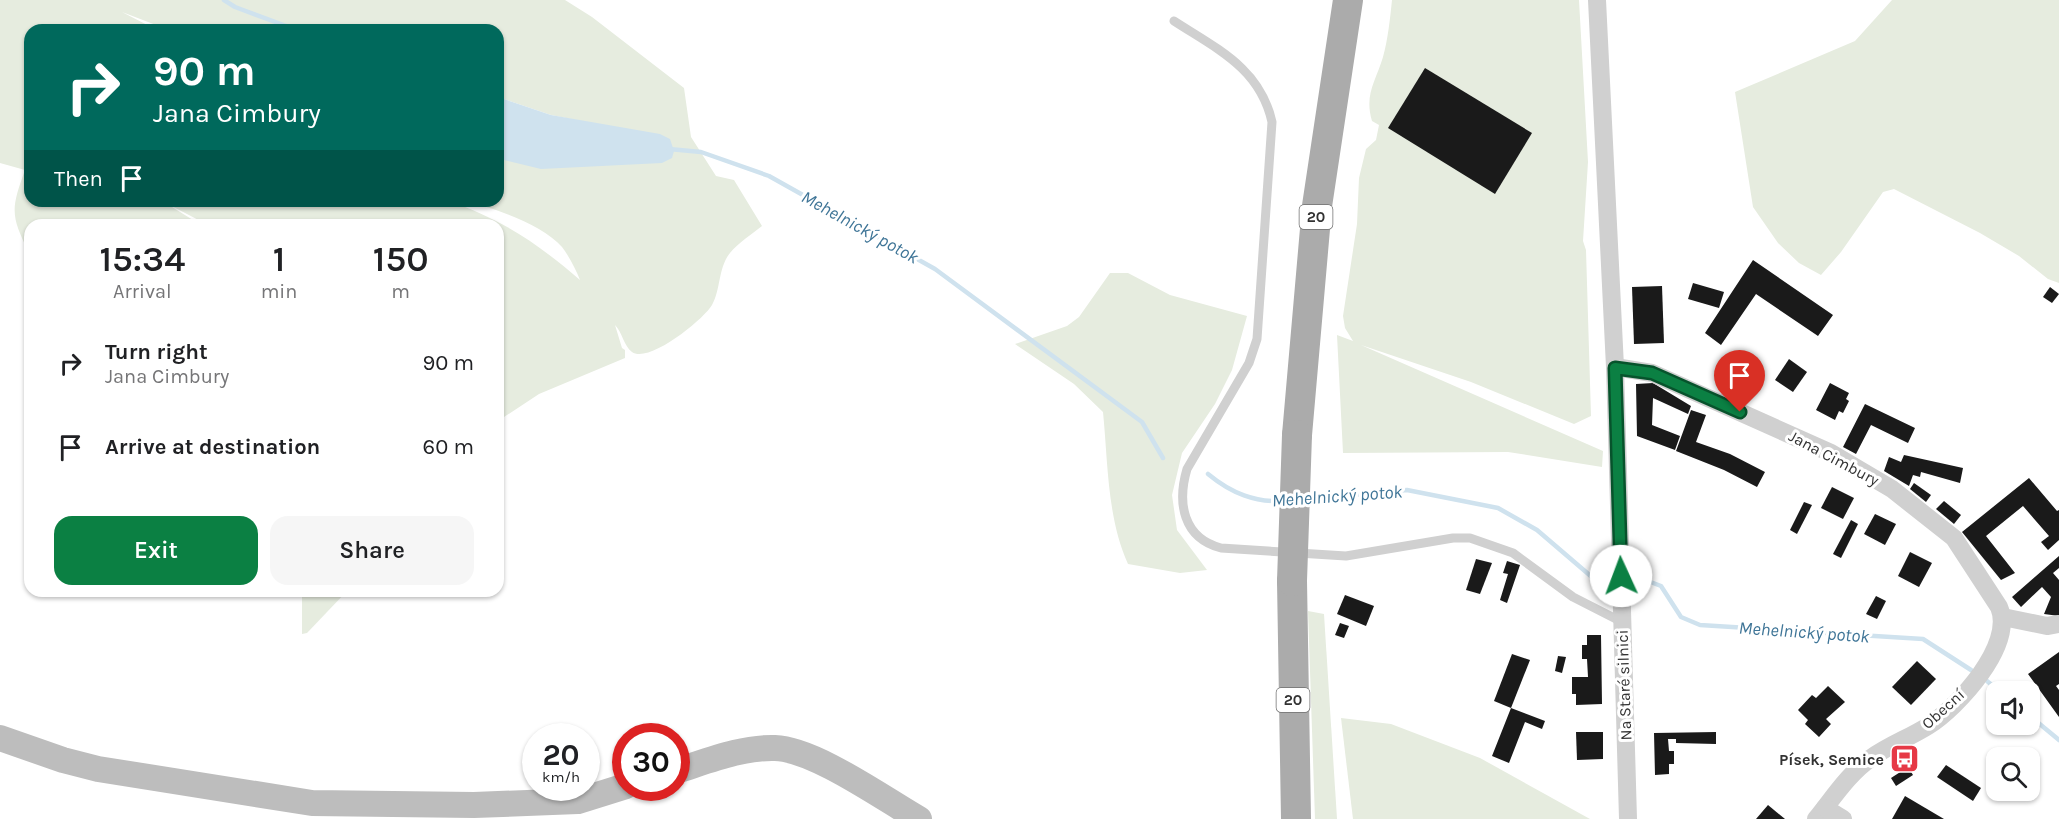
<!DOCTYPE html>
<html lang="en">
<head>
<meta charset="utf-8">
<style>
  body { margin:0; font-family:Karla,sans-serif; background:#f6f6f6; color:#202124; height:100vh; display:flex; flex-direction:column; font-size:22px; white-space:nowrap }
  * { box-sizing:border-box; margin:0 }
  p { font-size:20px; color:#757577 }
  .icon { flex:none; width:33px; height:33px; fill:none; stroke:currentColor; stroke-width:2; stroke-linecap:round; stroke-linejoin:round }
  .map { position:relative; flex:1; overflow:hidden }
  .side { position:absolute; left:24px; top:219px; width:480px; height:378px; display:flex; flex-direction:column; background:#fff; border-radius:18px; box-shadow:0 2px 4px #0004 }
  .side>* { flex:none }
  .hud { position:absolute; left:24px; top:24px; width:480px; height:183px; border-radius:18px; box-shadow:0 2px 4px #0004; background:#00695c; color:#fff; overflow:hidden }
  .controls { position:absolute; left:1986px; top:681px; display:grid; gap:12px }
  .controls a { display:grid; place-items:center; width:54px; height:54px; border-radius:12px; background:#fff; box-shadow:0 2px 4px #0004; font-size:30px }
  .speed { position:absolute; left:522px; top:723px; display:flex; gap:12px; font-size:30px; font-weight:700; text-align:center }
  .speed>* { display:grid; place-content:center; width:78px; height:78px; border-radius:50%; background:#fff; box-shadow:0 2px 4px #0004; line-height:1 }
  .speed small { font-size:15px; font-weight:400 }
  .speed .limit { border:9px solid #d22; background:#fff; color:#111 }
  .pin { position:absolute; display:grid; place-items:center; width:51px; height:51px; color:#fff; margin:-62px -26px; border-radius:50% 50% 50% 0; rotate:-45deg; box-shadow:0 0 6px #0007 }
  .pin .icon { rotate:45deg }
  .me { position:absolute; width:66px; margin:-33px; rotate:358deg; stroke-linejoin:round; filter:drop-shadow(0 0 4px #0008) }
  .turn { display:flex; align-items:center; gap:21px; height:126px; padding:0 30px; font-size:27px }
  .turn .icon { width:78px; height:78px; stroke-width:2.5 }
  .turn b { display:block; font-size:42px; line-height:51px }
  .then { display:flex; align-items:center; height:57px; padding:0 30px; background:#0003; gap:12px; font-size:22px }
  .eta { display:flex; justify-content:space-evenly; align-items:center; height:102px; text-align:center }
  .eta b { font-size:36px; font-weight:600; line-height:42px }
  .button { display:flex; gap:12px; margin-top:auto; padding:12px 30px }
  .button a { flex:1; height:69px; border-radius:18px; background:#0b8043; color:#fff; font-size:24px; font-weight:600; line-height:69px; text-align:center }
  .button a+a { background:#f6f6f6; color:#202124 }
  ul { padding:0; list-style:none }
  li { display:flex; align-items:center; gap:18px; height:84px; padding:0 30px }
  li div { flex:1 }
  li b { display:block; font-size:22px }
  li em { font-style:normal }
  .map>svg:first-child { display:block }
</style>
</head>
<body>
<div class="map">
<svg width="2059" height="819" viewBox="0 0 2059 819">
  <rect width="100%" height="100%" fill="#fff"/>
  <g fill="#e6ecdf" fill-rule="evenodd">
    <path d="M0,0H565L592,17L684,88L691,137L716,176L734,180L762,226C752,234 738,243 730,253C718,268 721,289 712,305C704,319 649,364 632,352C624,346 622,332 615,325L622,348L625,350V358L539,394L498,421V225H208L164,202L201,225H30V255C11,216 10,211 25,170L0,163ZM122,12L169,30H498V97L551,115L596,124L498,159V201H466C494,208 543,225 562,247C569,256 576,270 580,280C537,243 503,220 449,201H30V30H157Z"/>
    <path d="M1392,0H1579L1588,162L1583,241L1586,250L1591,416L1574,424L1471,382L1361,345L1603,451L1602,467L1508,452L1343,453L1337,335L1353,341L1345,328L1343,316L1357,224L1359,178L1366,149L1376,140L1379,125L1372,121C1364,94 1376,81 1383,57C1388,39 1390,19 1392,0Z"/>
    <path d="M1892,0H2059V283L2048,279L2019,256L1980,233L1894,189L1883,192L1841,252L1821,275L1799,263L1778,243L1753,207L1735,92L1855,41Z"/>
    <path d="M1110,273H1128L1170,295L1247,316L1232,370L1215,404L1182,453L1172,495L1177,530L1207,570L1180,573L1128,564C1107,518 1108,462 1103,412L1074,384L1015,344L1067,326L1079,317Z"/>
    <path d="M302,591H347L307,633L302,634Z"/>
    <path d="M1308,611L1324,614L1337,819H1315Z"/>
    <path d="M1341,718L1391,724L1480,758L1590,819H1353Z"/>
  </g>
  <path fill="#cfe2ee" d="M498,97L551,115L660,134L670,139L674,151L672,158L662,163L541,169L500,159H498Z"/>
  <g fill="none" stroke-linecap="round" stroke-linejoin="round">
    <g stroke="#cfe2ee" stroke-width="4.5">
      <path d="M224,0L235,7L297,30"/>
      <path d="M669,149L701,152L769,176L935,269L1142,422L1163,458"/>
      <path d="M1208,474C1231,493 1255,503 1286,501"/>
      <path d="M1306,499L1407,490L1498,508L1537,530L1593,578"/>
      <path d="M1648,581L1661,586L1681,617L1700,625L1923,639L1971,670"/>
      <path d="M1987,681L2000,692"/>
      <path d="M2030,716L2059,740"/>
    </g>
  </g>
  <g fill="#1a1a1a">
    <path d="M1425,68L1532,133L1495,194L1388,128Z"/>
    <path d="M1753,260L1833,315L1818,336L1756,294L1721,345L1705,333Z"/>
    <path d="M1693,283L1724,292L1719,308L1688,299Z"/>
    <path d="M1662,286L1664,343L1634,344L1632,287Z"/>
    <path d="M2050,287L2059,294L2052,303L2043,297Z"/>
    <path d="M1731,357L1741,364L1731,378L1721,370Z"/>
    <path d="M1789,359L1807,372L1793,392L1775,380Z"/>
    <path d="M1653,383L1691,406L1688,414L1653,398L1652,425L1680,436L1675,450L1637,436L1636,384Z"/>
    <path d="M1830,383L1849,393L1846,399L1849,401L1843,413L1839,411L1835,420L1816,410Z"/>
    <path d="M1865,404L1915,428L1908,443L1871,425L1856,454L1843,447Z"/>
    <path d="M1691,410L1706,415L1696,442L1730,454L1765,472L1757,487L1724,470L1676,451Z"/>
    <path d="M1904,455L1963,468L1960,483L1921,472L1920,477L1913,475L1909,486L1884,471L1889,457L1901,462Z"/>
    <path d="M2029,478L2057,511L2059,510V540L2048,550L2041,542L2049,536L2023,506L1986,536L2015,573L2001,580L1962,532Z"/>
    <path d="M1914,483L1931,495L1926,502L1910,489Z"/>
    <path d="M1832,487L1854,498L1843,519L1821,508Z"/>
    <path d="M1944,501L1961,515L1954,524L1936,509Z"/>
    <path d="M1804,502L1812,505L1797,534L1790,530Z"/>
    <path d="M1875,514L1896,524L1885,545L1864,534Z"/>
    <path d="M1851,520L1858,524L1841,558L1833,554Z"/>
    <path d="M1910,552L1932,563L1919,587L1898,576Z"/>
    <path d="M2059,556V568L2053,573L2059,580V616L2044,614L2051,597L2042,587L2021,607L2012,597Z"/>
    <path d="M1476,559L1492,563L1480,594L1466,590Z"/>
    <path d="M1507,561L1520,565L1507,603L1500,600L1508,574L1503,573Z"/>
    <path d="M1345,595L1374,606L1366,626L1337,614Z"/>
    <path d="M1876,596L1886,601L1877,619L1866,614Z"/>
    <path d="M1340,623L1349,626L1344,638L1335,635Z"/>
    <path d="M1587,635H1601L1602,704L1576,705V694H1572V677H1588L1587,659H1582V645H1587Z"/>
    <path d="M2059,652V684L2056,686L2059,690V717L2028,674Z"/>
    <path d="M1512,654L1530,660L1511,708L1494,701Z"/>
    <path d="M1558,656L1566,657L1562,673L1555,671Z"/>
    <path d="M1917,661L1936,679L1911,705L1892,687Z"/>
    <path d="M1828,686L1845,702L1826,719L1831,724L1819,737L1805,724L1808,720L1798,710L1812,695L1816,698Z"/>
    <path d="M1511,708L1545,721L1542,729L1525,722L1509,763L1492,756Z"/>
    <path d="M1576,732H1603V759L1577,760Z"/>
    <path d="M1716,732V744L1676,743V739H1668L1669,751H1674V764H1669V774L1655,775L1654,733Z"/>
    <path d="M1946,765L1981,788L1973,801L1937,777Z"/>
    <path d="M1908,767L1913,775L1896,786L1891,778Z"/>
    <path d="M1905,796L1944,819H1892Z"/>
    <path d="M1768,805L1785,819H1756Z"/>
  </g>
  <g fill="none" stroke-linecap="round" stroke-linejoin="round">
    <path stroke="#d0d0d0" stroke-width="9" d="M1174,21C1217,49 1260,68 1272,122L1257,339L1249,363L1187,469C1177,503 1183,538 1221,548L1346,556L1453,538H1470L1513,553L1573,597L1622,622"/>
    <g stroke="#d0d0d0" stroke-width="18">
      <path d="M1597,0L1615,367L1628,819"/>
      <path d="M1615,367L1652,373L1831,453L1892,489L1954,538L1999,607C2015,645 1958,707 1928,726C1909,738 1889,745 1871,758C1849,773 1833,798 1816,819"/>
      <path d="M2003,617L2047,626L2059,624"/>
      <path d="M1825,808L1843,819"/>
    </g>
    <g stroke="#bdbdbd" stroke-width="26">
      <path d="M0,738L63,760L98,769L312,803L474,805L578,801L626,786"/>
      <path d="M676,771C708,761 742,747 775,748C814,749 884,799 919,819"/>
    </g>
    <g stroke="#ababab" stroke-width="30">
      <path d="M1297,435L1317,206L1348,0"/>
      <path d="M1292,581L1296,819"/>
    </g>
    <path stroke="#ababab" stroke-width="30" d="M1292,581L1297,435"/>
  </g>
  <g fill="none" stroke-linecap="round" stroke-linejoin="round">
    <defs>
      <path id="route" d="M1621,576L1615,368L1652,373L1740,412"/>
    </defs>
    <use href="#route" stroke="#07532c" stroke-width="15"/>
    <use href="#route" stroke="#0b8043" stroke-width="10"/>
  </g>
  <defs>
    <symbol id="bus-square" viewBox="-11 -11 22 22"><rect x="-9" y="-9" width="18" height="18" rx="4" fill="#e63946" stroke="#fff"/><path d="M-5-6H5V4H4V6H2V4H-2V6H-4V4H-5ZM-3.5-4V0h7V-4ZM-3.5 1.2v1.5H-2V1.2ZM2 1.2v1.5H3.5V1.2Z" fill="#fff"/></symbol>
  </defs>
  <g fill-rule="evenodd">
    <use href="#bus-square" x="1888" y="742" width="33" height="33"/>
  </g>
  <g text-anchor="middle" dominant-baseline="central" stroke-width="6" stroke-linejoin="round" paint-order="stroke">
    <g fill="#fff" stroke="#707070" stroke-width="1.5">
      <rect x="1299.5" y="205" width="33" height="24" rx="4.5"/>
      <rect x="1276.5" y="688" width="33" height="24" rx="4.5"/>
    </g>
    <g font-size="15" font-weight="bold" fill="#333">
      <text x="1316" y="217">20</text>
      <text x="1293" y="700">20</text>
    </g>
    <g font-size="16" fill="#333" stroke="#fff">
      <text transform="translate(1834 458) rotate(28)">Jana Cimbury</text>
      <text transform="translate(1624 685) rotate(-92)">Na Staré silnici</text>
      <text transform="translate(1943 709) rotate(-42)">Obecní</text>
    </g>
    <g font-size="16" font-weight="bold" fill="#333" stroke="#fff" text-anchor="end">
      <text x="1884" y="759">Písek, Semice</text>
    </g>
    <g font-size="18" font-style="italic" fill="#3f7597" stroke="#fff">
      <text transform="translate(860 227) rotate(29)">Mehelnický potok</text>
      <text transform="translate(1337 496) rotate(-4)">Mehelnický potok</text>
      <text transform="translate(1804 632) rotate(4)">Mehelnický potok</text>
    </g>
  </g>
</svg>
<div class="controls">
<a><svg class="icon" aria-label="sound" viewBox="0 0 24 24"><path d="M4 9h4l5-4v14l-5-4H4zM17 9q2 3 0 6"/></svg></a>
<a><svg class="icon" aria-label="search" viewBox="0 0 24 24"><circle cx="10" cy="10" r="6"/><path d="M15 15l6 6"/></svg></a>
</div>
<div class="speed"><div>20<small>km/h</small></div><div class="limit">30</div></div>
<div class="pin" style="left:1740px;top:412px;background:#d93025"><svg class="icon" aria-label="arrive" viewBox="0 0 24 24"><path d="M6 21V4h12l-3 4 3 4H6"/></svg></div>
<svg class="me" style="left:1621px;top:576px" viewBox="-20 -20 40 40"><circle r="19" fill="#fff"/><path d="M0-13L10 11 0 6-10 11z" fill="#0b8043"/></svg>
<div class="hud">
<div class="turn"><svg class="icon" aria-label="right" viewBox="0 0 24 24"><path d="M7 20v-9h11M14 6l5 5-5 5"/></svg><div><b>90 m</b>Jana Cimbury</div></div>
<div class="then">Then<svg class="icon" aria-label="arrive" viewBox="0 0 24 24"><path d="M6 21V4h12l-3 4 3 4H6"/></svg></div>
</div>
<section class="side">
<div class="eta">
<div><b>15:34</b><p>Arrival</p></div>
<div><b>1</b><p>min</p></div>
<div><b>150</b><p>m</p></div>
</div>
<ul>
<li><svg class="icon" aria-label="right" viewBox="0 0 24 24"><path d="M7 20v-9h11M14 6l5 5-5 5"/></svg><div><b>Turn right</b><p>Jana Cimbury</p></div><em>90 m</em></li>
<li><svg class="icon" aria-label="arrive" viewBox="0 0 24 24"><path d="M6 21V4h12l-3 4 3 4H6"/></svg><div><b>Arrive at destination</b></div><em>60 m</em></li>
</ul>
<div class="button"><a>Exit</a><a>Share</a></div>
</section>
</div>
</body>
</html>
